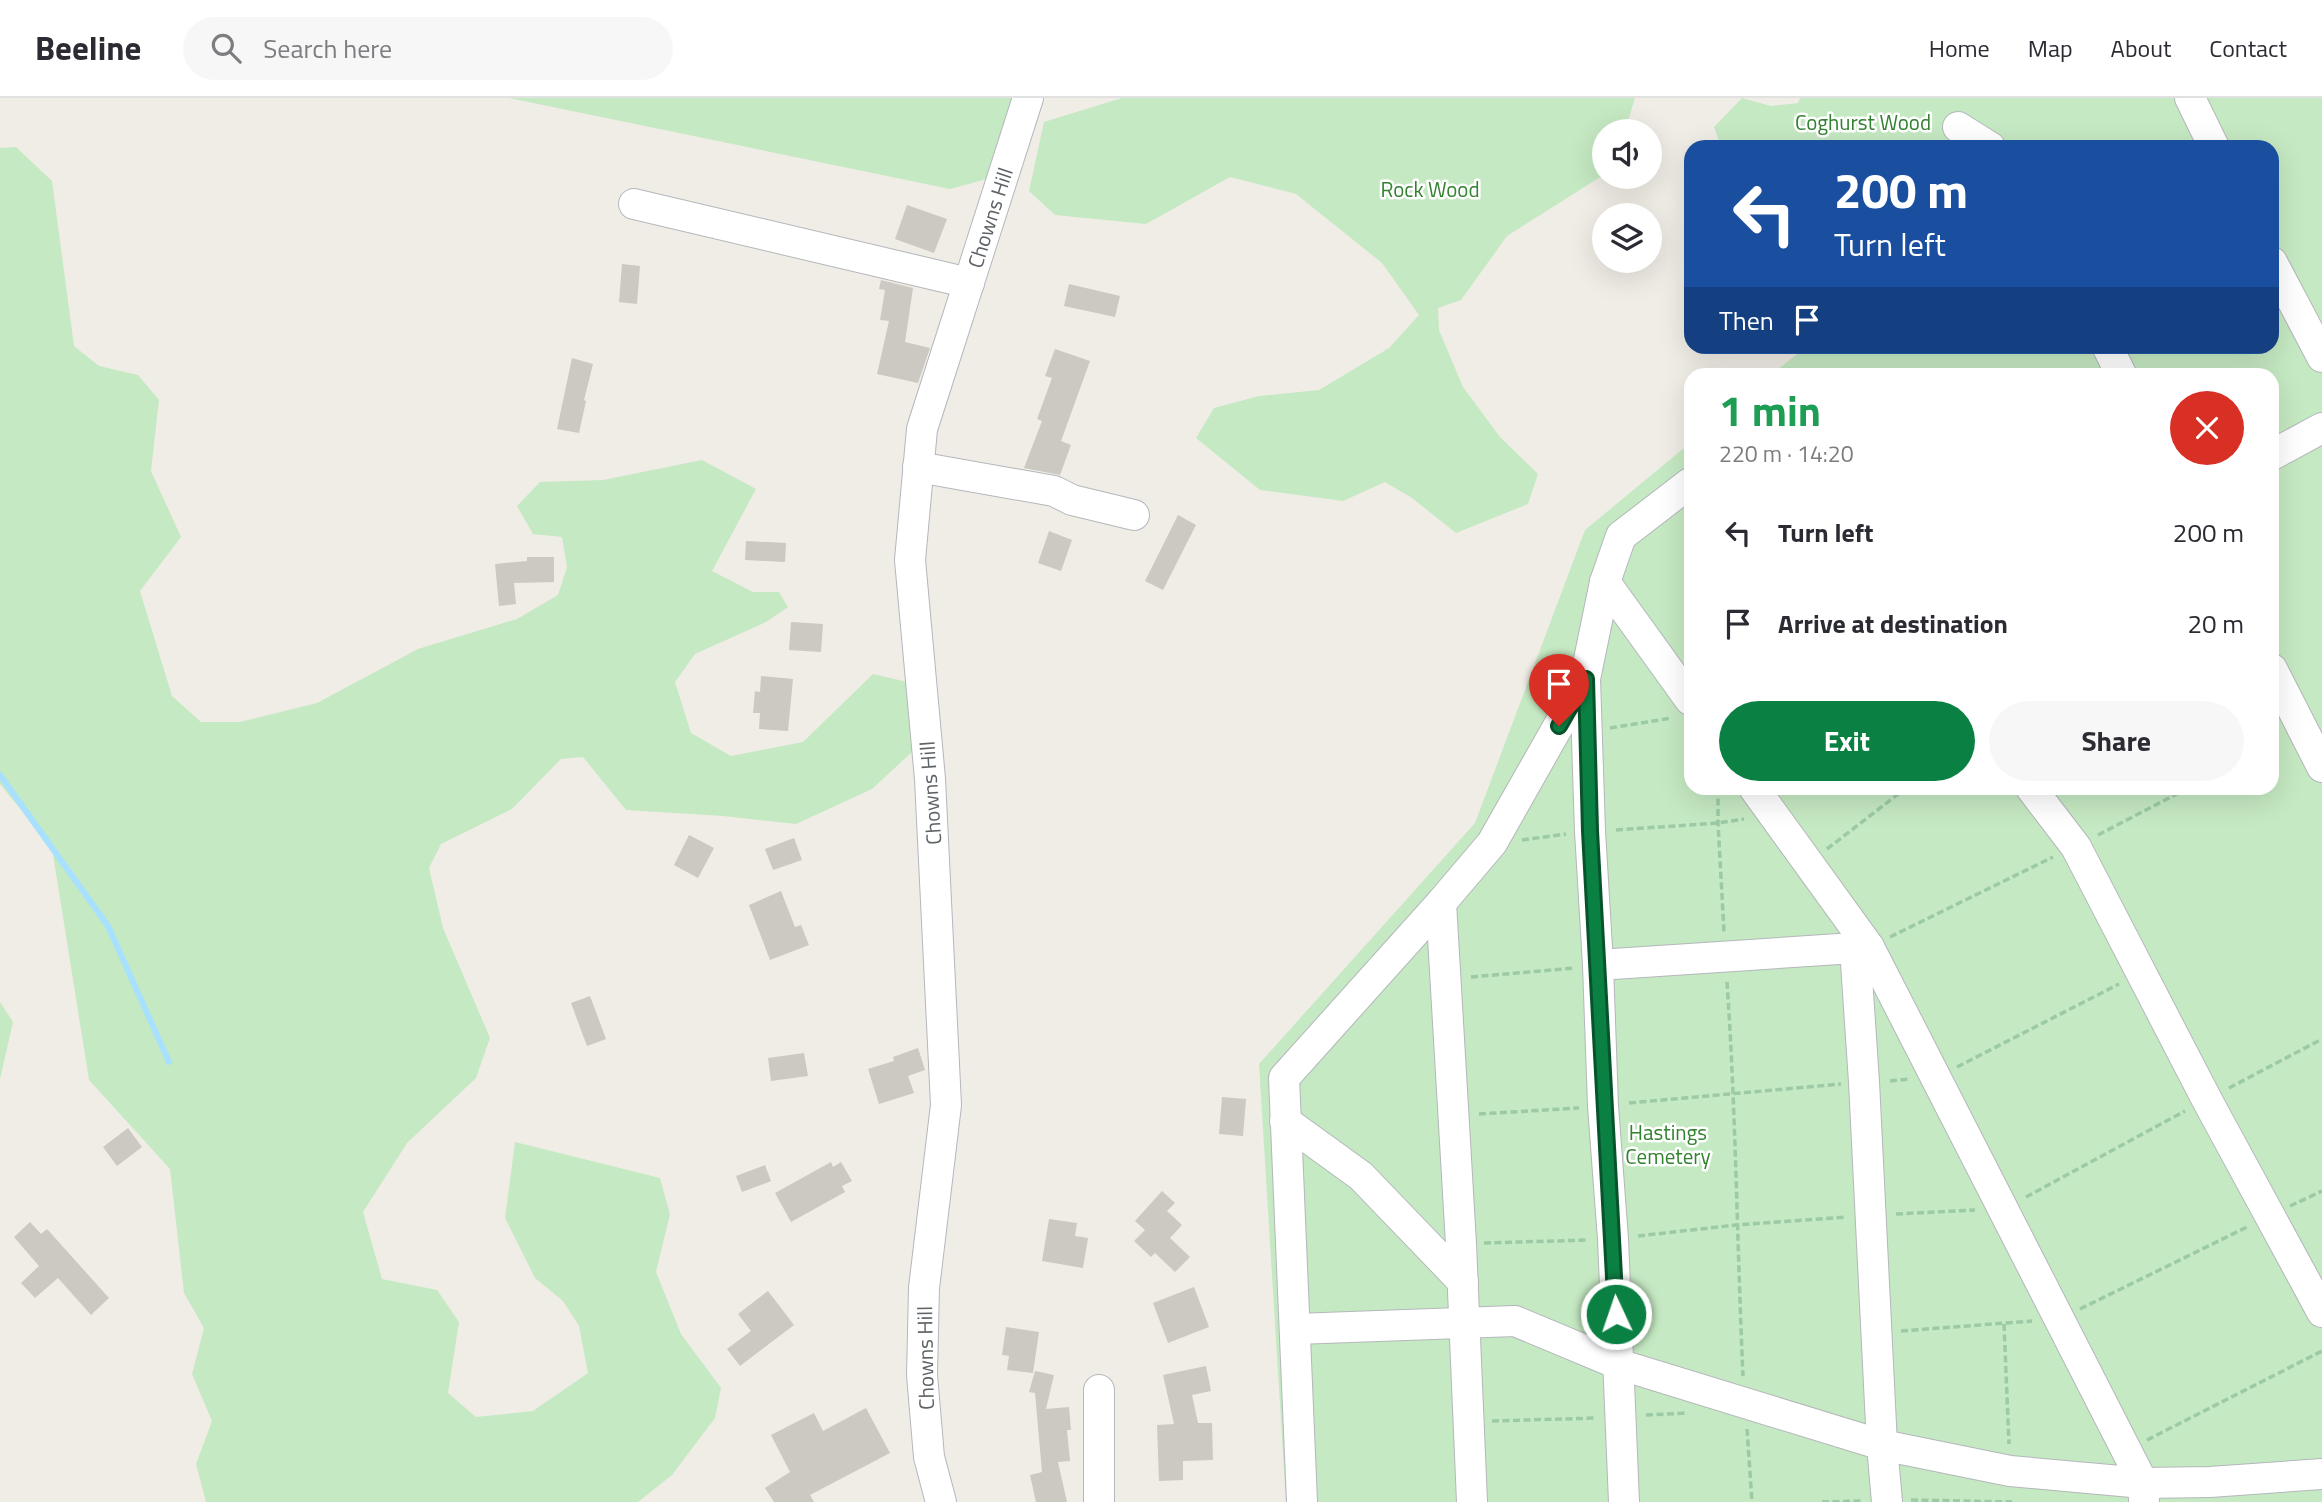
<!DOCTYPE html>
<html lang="en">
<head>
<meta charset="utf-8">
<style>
  body { margin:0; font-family:"Titillium Web",sans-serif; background:#f7f7f7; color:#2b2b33; height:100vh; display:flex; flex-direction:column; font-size:26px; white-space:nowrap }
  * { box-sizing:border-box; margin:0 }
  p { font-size:23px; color:#7c7c81 }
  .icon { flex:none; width:38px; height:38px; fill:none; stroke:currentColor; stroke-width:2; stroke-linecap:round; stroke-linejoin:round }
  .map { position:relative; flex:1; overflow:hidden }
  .sheet { position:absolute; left:1684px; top:270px; width:595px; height:427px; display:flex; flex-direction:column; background:#fff; border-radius:21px; box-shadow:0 7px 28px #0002 }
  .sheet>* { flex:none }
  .guide { position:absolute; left:1684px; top:42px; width:595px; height:214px; border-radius:21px; box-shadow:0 7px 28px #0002; background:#1a4fa0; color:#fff; overflow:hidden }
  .fabs { position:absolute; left:1592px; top:21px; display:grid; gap:14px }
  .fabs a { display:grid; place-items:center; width:70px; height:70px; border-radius:50%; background:#fff; box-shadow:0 7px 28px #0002; font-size:35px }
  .pin { position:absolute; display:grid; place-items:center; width:60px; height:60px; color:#fff; margin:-72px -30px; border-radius:50% 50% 50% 0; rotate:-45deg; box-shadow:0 0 7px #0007 }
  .pin .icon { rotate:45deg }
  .me { position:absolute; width:77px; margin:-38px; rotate:357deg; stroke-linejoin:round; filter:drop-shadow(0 0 5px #0008) }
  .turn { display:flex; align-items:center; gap:24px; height:147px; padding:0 35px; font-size:32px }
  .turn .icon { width:91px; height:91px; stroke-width:2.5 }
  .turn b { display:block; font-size:49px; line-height:60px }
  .then { display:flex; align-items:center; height:66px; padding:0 35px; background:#0003; gap:14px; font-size:26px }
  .round { display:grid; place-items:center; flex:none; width:74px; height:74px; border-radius:37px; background:#f7f7f7 }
  .head { display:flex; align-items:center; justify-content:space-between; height:119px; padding:0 35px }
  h1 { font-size:42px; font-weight:700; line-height:52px; color:#1e9e55 }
  .button { display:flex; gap:14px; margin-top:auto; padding:14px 35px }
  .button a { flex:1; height:80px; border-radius:42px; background:#0b8043; color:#fff; font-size:28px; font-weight:700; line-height:80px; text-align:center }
  .button a+a { background:#f7f7f7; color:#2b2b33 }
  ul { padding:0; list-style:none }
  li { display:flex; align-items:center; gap:21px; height:91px; padding:0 35px }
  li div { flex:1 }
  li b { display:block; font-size:26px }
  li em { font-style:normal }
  header { display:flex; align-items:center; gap:42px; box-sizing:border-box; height:98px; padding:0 35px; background:#fff; border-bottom:2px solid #e1e1e2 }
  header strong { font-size:33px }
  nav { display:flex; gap:38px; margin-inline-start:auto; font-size:24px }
  .search { width:490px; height:63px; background:#f7f7f7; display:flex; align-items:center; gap:18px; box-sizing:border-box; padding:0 24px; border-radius:38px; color:#7c7c81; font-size:26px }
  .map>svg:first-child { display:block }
</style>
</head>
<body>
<header>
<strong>Beeline</strong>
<div class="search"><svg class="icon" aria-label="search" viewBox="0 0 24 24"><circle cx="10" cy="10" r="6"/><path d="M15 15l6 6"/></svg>Search here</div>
<nav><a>Home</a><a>Map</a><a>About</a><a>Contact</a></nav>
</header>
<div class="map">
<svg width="2322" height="1404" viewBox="0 0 2322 1404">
  <rect width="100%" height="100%" fill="#f0ede6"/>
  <g fill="#c5e9c2">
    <path d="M509,0H1017L994,79L950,91Z"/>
    <path d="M1122,0H1635L1625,33H1605V76L1507,138L1461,202L1438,210L1439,232L1463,289L1500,339L1538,376L1528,406L1456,435L1412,400L1385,384L1343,403L1260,392L1196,340L1214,310L1259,298L1319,292L1389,250L1419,217L1382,165L1296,96L1230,79L1146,126L1055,117L1029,93L1044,24Z"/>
    <path d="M1742,0L1771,8L1798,5L1800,0H2322V1404H1286L1259,966L1475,725L1585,432L1690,345V690H2272V276H1772L1806,249L2272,248V49H1721L1714,29Z"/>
    <path d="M16,49L52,83L74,248L99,268L138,277L159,302L151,373L181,439L140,493L172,598L201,624H240L317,605L418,551L517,521L558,497L567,469L562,439L533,436L517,408L540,384L603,382L702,362L756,391L712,473L753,494H779L788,509L766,524L695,556L675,584L691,635L731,658L803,644L873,576L912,585L913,653L872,691L796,726L723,718L626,712L583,659L561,661L512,711L441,746L429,770L443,830L490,940L476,980L407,1045L363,1114L382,1181L437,1192L459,1224L448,1295L476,1319L533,1313L588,1275L579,1228L563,1203L535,1180L505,1120L515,1044L660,1080L670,1116L656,1174L681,1236L721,1290L715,1320L672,1377L638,1404H206L196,1366L212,1323L192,1276L204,1230L184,1195L170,1071L89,982L52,750L0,686V50Z"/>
    <path d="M0,904L13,924L0,981Z"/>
  </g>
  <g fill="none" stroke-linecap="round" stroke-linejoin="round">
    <path stroke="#a8e0ff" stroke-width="6" d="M0,677L108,828L169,964"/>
  </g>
  <g fill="#ccc8c2">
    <path d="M907,107L947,121L934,155L895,141Z"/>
    <path d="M622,166L640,168L637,206L619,204Z"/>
    <path d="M881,182L913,190L905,244L930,250L918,285L877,276L889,223L880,222L885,192L879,191Z"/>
    <path d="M1069,186L1120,198L1115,219L1064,208Z"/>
    <path d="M1055,251L1090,263L1061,343L1071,347L1060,377L1024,370L1042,323L1037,321L1052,280L1045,278Z"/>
    <path d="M572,260L593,266L584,302L586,303L579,335L557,331Z"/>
    <path d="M1178,417L1196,427L1163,492L1145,483Z"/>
    <path d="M1049,433L1072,442L1061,473L1038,465Z"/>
    <path d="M746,443L786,445L785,464L745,462Z"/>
    <path d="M527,459H554V484L514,485L516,506L499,508L495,466L527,463Z"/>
    <path d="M791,524L823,526L821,554L789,552Z"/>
    <path d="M761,578L793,581L788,633L759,631L760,615H753L755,593L760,594Z"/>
    <path d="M689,737L714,750L698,780L674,767Z"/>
    <path d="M794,740L802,762L773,772L765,751Z"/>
    <path d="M781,793L795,829L801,827L809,847L770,862L749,807Z"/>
    <path d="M590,898L606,941L587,948L571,905Z"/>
    <path d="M918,950L925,972L908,978L914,995L879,1006L868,971L894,963L893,959Z"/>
    <path d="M804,955L808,978L771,983L768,960Z"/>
    <path d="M1222,999L1246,1001L1243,1038L1219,1036Z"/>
    <path d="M128,1030L142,1049L117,1068L103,1049Z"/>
    <path d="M831,1064L833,1069L841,1064L852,1083L842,1088L845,1094L791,1124L775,1095Z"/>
    <path d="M765,1067L771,1083L742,1094L736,1078Z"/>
    <path d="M1162,1093L1175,1105L1167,1113L1182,1127L1170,1140L1190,1159L1175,1174L1155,1155L1151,1159L1134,1143L1145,1132L1135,1123Z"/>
    <path d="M1049,1121L1077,1125L1075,1138L1088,1140L1083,1170L1042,1163Z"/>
    <path d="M30,1124L41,1136L47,1131L109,1200L91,1217L58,1180L35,1200L21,1185L39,1168L14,1139Z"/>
    <path d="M1194,1189L1209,1229L1168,1245L1153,1205Z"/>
    <path d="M768,1193L794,1227L740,1268L727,1251L751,1233L738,1216Z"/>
    <path d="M1006,1229L1039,1234L1033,1275L1007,1272L1009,1258L1002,1257Z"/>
    <path d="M1206,1268L1211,1293L1192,1297L1198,1325H1212L1213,1362L1183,1363V1382L1159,1383L1157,1327L1174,1326L1163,1277Z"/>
    <path d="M1035,1273L1054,1277L1046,1311L1069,1309L1071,1332H1067L1070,1363L1058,1364L1067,1404H1036L1030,1377L1042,1374L1035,1295L1029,1294Z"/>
    <path d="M866,1310L890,1355L810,1397L814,1404H774L765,1390L790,1374L771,1337L814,1315L823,1333Z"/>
  </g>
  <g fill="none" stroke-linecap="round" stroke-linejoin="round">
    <defs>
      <g id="minor">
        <path d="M2190,0L2214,49"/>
        <path d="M1958,29L1990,49"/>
        <path d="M634,106L969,185"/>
        <path d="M2272,164L2322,259"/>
        <path d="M2107,248L2121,276"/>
        <path d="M2272,357L2322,330"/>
        <path d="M918,369L1054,393L1072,402L1134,417"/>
        <path d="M1605,484L1690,602"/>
        <path d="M2272,571L2322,669"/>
        <path d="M1754,690L1869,849L2143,1385L2144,1401"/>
        <path d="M2031,690L2076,749L2207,1002L2322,1214"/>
        <path d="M1441,805L1461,1146L1472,1404"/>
        <path d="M1855,850L1864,984L1882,1347L1887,1404"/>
        <path d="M1598,867L1869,849"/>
        <path d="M1285,1023L1361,1078L1463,1184"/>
        <path d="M1296,1231L1515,1223L1618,1266L1882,1347L2010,1373L2143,1385L2210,1384L2322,1376"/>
        <path d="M1099,1292V1404"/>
        <path id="s1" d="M941,1404L929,1359L922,1277L924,1190L946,1007L930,681L910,462L922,331L1028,0"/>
        <path d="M1302,1404L1284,980L1441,805L1492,745L1585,581"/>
        <path d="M1624,1404L1613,1141L1603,1008L1598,867L1590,733L1585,581L1605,484L1621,438L1690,385"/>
      </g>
    </defs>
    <use href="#minor" stroke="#b4b7bb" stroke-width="32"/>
    <g stroke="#9bcaa5" stroke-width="3.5" stroke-dasharray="7 3.5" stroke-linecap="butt">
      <path d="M1610,630L1672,620"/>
      <path d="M1718,690V725L1724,834"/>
      <path d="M1616,732L1718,725L1744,721"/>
      <path d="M2098,737L2188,690"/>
      <path d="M1522,742L1566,736"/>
      <path d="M1827,751L1906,690"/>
      <path d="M1890,839L2053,759"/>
      <path d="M1471,879L1575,870"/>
      <path d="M1727,884C1736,1015 1737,1147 1743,1278"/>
      <path d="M1957,969L2119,886"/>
      <path d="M1890,983L1910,981"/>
      <path d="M2229,990L2322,941"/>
      <path d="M1629,1005L1841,986"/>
      <path d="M1479,1016L1579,1010"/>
      <path d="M2026,1099L2185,1013"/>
      <path d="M2290,1108L2322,1093"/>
      <path d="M1896,1116L1975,1112"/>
      <path d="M1638,1138L1736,1127L1846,1119"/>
      <path d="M1484,1145L1588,1142"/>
      <path d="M2080,1211L2249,1128"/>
      <path d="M2004,1226L2009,1346"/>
      <path d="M1901,1233L2032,1223"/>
      <path d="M1646,1317L1687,1315"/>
      <path d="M1492,1323L1597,1320"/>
      <path d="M1747,1331L1752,1404"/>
      <path d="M2147,1342L2322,1253"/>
      <path d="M1911,1402L2012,1404"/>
      <path d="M1822,1404L1861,1403"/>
    </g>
    <use href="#minor" stroke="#fff" stroke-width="30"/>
  </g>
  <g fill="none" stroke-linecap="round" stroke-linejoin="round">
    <defs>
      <path id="route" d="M1559,628L1586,581L1590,733L1616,1216"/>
    </defs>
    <use href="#route" stroke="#07532c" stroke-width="18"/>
    <use href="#route" stroke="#0b8043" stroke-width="12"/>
  </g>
  <g text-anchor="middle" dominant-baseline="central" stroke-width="5" stroke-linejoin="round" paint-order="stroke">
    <g font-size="21" fill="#338230" stroke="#fff">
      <text x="1863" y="24">Coghurst Wood</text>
      <text x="1430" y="91">Rock Wood</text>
      <text x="1668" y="1034">Hastings<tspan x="1668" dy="24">Cemetery</tspan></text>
    </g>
    <g font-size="21" fill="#5e6367" stroke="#fff">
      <text stroke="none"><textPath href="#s1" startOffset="1300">Chowns Hill</textPath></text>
      <text transform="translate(930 695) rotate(-94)">Chowns Hill</text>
      <text transform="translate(925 1260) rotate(-91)">Chowns Hill</text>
    </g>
  </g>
</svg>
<div class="fabs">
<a><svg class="icon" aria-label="sound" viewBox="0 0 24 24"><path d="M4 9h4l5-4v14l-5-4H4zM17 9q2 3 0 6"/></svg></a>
<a><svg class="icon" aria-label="layers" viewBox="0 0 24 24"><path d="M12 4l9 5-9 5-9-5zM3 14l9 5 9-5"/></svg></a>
</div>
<div class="pin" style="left:1559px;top:628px;background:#d93025"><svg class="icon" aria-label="arrive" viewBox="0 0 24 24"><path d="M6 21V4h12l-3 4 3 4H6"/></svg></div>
<svg class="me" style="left:1616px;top:1216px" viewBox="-20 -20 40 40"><circle r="17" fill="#0b8043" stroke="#fff" stroke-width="3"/><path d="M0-11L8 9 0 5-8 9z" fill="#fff"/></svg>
<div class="guide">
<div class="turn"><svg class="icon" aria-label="left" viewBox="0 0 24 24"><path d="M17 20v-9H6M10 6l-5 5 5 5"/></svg><div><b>200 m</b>Turn left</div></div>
<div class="then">Then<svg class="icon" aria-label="arrive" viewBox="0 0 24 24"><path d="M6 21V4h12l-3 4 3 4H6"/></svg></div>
</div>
<section class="sheet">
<div class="head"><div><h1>1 min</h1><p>220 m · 14:20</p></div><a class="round" style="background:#d93025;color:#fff"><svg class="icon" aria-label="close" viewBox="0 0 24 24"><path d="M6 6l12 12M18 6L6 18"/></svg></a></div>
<ul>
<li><svg class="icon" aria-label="left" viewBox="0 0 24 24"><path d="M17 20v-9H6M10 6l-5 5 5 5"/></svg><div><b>Turn left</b></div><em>200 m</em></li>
<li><svg class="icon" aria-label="arrive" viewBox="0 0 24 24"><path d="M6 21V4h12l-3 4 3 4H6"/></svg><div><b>Arrive at destination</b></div><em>20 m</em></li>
</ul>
<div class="button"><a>Exit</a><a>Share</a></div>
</section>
</div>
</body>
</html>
